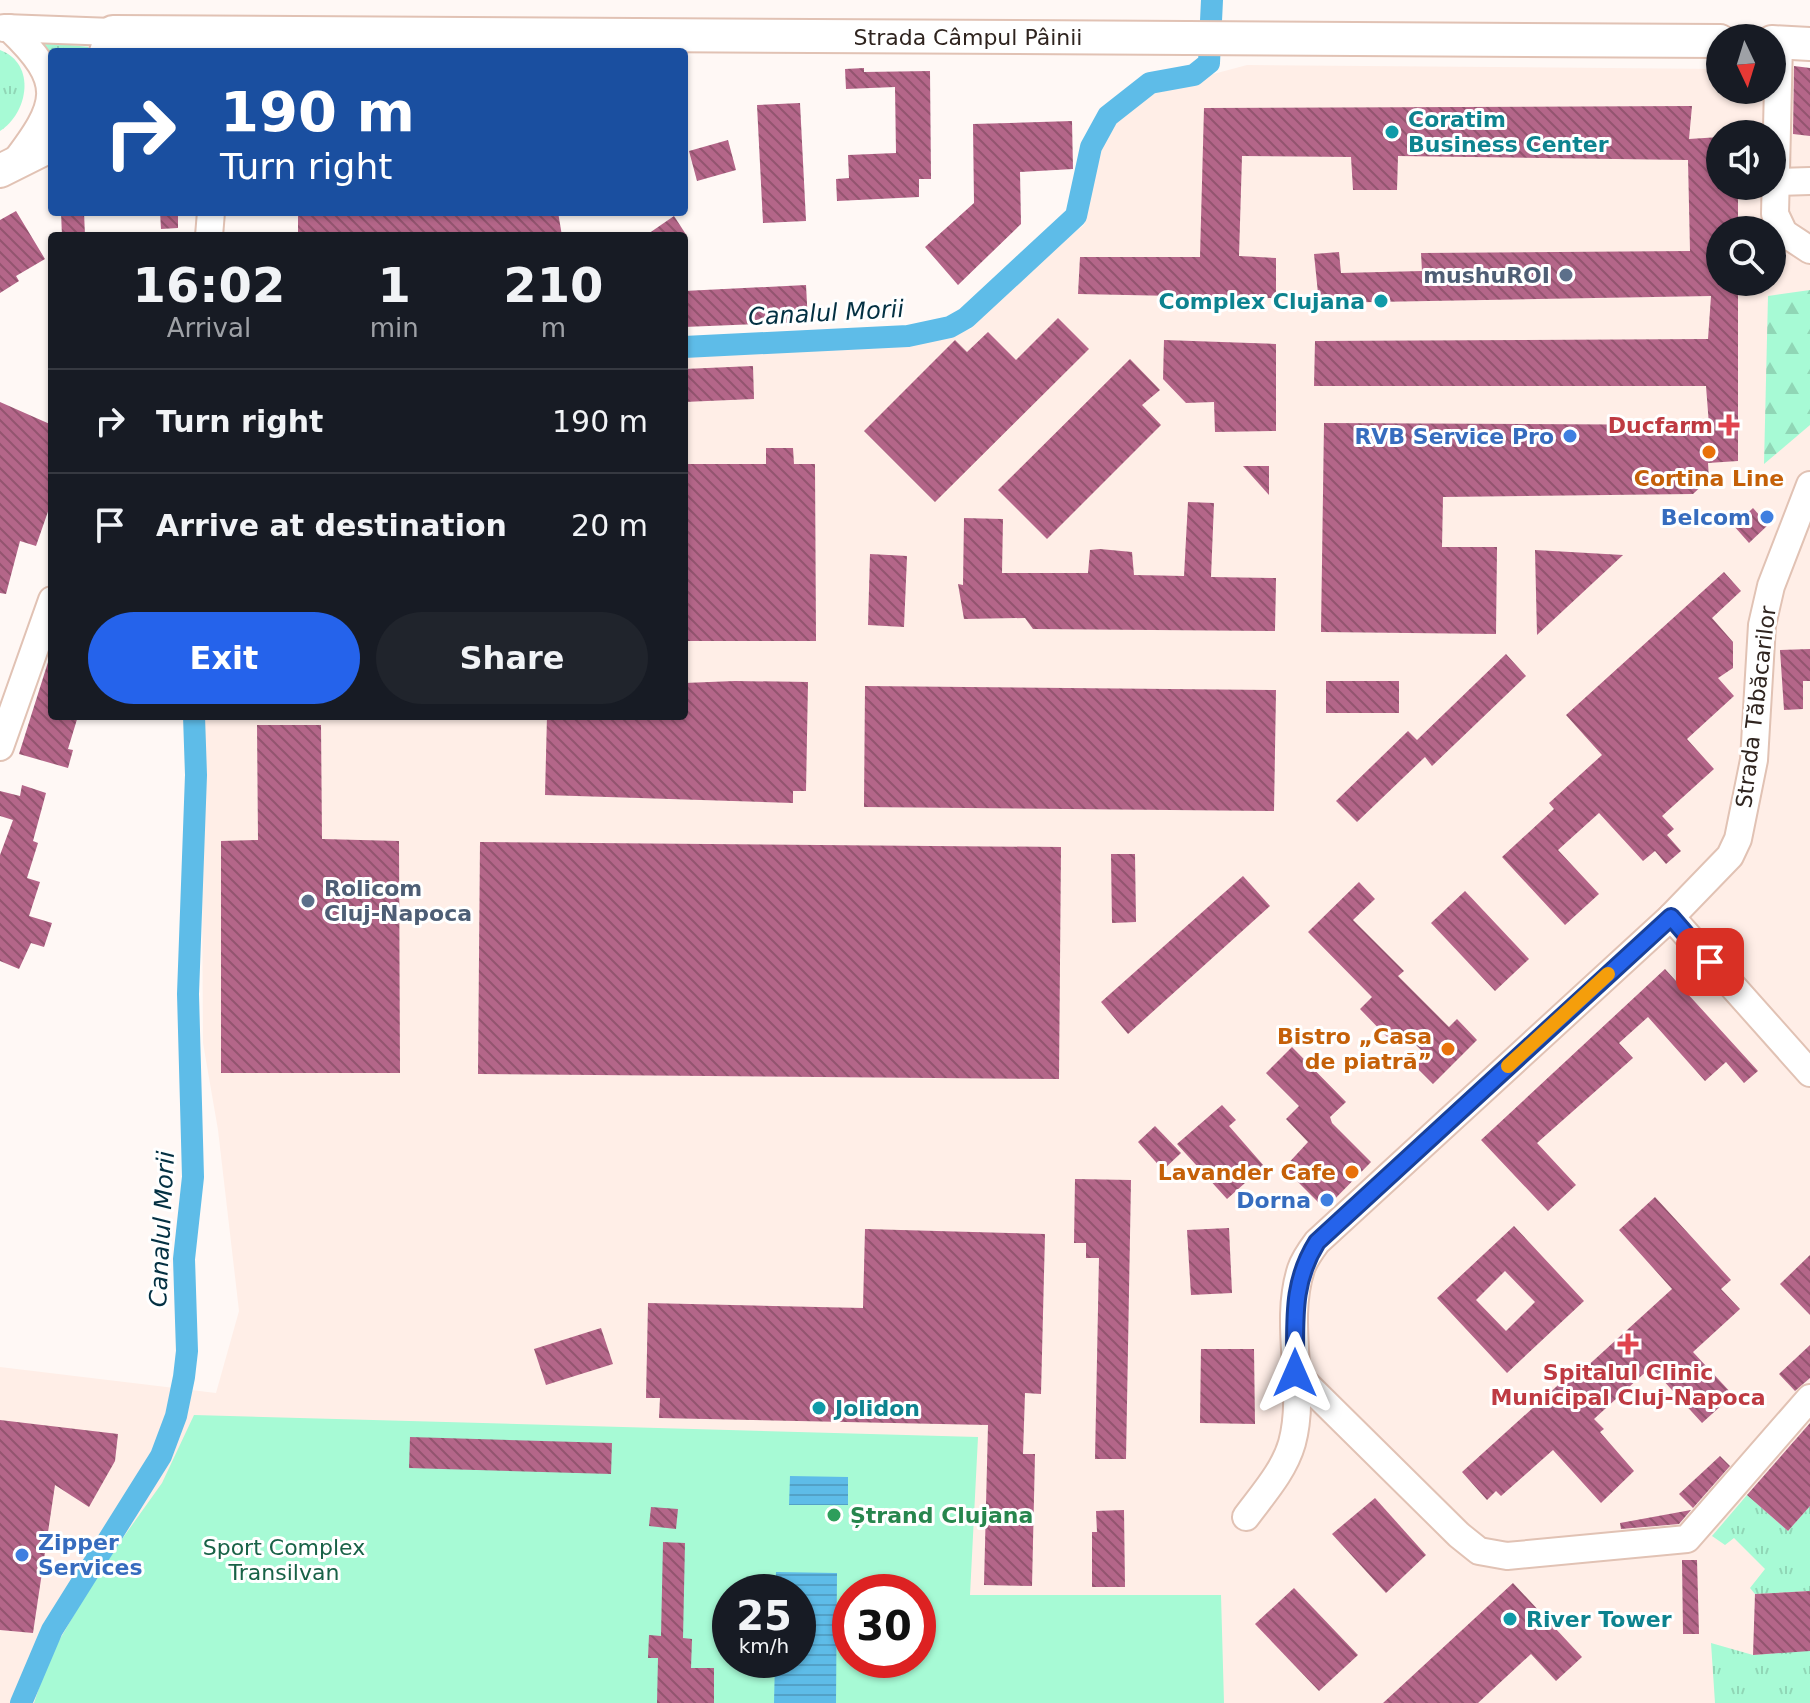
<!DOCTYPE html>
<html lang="en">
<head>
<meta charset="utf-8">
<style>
  body { margin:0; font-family:"DejaVu Sans",sans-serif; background:#20242c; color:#f1f3f6; height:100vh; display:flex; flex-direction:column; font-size:30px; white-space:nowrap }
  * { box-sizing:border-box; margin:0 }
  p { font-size:26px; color:#9ea1a6 }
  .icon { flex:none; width:44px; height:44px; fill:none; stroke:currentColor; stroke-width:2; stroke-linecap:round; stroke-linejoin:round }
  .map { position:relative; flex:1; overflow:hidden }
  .side { position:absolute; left:48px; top:232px; width:640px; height:488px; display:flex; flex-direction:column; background:#171b24; border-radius:8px; box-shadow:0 2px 6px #0004 }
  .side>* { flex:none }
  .guide { position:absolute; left:48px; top:48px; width:640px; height:168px; border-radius:8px; box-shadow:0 2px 6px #0004; background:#1a4fa0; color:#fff; overflow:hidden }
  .needle { width:52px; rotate:176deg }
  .buttons { position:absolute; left:1706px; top:24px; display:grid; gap:16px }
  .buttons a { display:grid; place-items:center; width:80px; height:80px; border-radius:50%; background:#171b24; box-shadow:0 2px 6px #0004; font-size:40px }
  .speed { position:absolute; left:712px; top:1574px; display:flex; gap:16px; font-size:40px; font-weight:700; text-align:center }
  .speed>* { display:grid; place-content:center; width:104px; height:104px; border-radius:50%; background:#171b24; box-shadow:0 2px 6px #0004; line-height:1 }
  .speed small { font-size:20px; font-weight:400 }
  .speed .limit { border:12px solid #d22; background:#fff; color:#111 }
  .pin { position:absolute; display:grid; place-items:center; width:68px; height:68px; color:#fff; margin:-34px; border-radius:16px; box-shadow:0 4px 12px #0006 }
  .me { position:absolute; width:88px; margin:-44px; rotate:0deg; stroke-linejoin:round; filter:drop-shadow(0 0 6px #0008) }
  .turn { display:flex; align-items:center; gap:28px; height:168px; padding:0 40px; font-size:36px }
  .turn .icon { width:104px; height:104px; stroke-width:2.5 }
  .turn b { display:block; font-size:56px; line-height:68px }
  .eta { display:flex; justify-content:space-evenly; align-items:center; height:136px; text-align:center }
  .eta b { font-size:48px; font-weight:700; line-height:56px }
  .cta { display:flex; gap:16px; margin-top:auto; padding:16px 40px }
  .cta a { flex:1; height:92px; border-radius:48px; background:#2563eb; color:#fff; font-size:32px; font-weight:700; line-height:92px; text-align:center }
  .cta a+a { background:#20242c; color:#f1f3f6 }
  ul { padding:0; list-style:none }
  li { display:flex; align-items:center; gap:24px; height:104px; padding:0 40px; border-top:2px solid #363941 }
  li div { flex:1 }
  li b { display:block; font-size:30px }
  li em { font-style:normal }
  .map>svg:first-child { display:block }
</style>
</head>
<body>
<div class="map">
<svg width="1810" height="1703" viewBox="0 0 1810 1703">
  <defs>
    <pattern id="grass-tufts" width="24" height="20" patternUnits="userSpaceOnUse" patternTransform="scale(2)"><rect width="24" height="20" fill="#a7fad5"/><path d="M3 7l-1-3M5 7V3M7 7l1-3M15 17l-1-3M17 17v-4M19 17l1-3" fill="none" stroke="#90d6b6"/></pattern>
    <pattern id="forest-firs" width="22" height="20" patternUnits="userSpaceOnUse" patternTransform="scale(2)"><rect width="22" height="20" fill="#a7fad5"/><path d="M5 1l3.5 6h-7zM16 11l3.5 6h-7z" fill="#90d6b6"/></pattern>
    <pattern id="water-rules" width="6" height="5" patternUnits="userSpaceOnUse" patternTransform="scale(2)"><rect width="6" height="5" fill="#5ebce8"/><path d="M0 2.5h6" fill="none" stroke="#52a1c7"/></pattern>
    <pattern id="building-back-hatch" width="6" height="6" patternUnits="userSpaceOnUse" patternTransform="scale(2)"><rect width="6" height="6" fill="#b46689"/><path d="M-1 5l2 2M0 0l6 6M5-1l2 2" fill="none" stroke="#93546f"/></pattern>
  </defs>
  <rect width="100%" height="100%" fill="#fff8f5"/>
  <path fill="#ffeee7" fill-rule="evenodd" d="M1247,65L1720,69V90H1772V69H1810V1703H0V1367L216,1393L239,1311L218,1130L203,1043L201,716H684V354L928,341L971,329L1031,266L1084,225L1104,139L1122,113L1161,88ZM1720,134H1772V186H1720ZM1720,230H1772V282H1720ZM730,1592H798V1660H730ZM850,1592H918V1660H850Z"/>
  <g fill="url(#grass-tufts)">
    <path d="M41,42L89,47L85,52H52V63Z"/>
    <path d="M0,50C37,64 28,113 0,131Z"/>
    <path d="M1747,1495L1788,1531L1810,1506V1591L1755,1594L1750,1588L1765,1569L1734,1538L1725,1545L1712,1536Z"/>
    <path d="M1711,1643L1753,1655L1810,1650V1703H1715Z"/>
  </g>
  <path fill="url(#forest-firs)" d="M1810,290V425L1764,464L1768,296Z"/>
  <g fill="#a7fad5" fill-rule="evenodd">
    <path d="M194,1415L978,1437L970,1595H1221L1224,1703H34L49,1658L100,1570L162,1483ZM730,1592H798V1660H730ZM850,1592H918V1660H850Z"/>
    <path d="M1810,1529V1580L1785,1557Z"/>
  </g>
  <g fill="url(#water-rules)">
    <path d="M790,1476L848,1477V1505H789Z"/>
    <path d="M776,1572L837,1573L836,1703H774L775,1660H798V1592H775Z"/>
  </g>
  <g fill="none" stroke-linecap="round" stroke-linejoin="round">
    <g stroke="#5ebce8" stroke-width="22">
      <path d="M684,347L908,336L950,327L966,318L1076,216L1091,147L1108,116L1150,83L1194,75L1209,63L1212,0"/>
      <path d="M21,1703L52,1630L161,1456L176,1416L184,1377L187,1351L184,1259L193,1177L188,994L196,775L194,716"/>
    </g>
  </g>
  <g fill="url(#building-back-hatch)" fill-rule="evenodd">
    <path d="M1794,66L1810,68V136L1793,134Z"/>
    <path d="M864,68V72L930,71L931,179H919V197L837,201L836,179L849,178L848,155L896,153L895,87L846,89L845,69Z"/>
    <path d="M800,103L806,221L763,223L757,105Z"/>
    <path d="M1692,106L1689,139L1720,137V186H1738V230H1720V282H1738V461L1708,463L1709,479L1693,494L1443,497L1442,547H1497L1496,634L1321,632L1324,423L1709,425L1706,386H1314L1315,341L1708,339L1711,296L1319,303L1314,254L1339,252L1341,273L1422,271L1421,253L1690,251L1688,160L1398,156L1397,190H1353L1351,157L1242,156L1239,256L1276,258V298L1078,294L1080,257H1200L1204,108Z"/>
    <path d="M1072,121L1073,169L1020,172L1021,224L958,285L925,247L974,203L973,124Z"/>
    <path d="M728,140L736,170L697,181L689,151Z"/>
    <path d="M16,211L45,259L16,276L19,281L0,293V220Z"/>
    <path d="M61,212H84L85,236H62Z"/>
    <path d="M160,212H178V228L161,229Z"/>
    <path d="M298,212H558L562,236H298Z"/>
    <path d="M674,216L687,236H645Z"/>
    <path d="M806,285L808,322L684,327V291Z"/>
    <path d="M1058,318L1089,349L935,502L864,431L955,340L967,352L988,332L1016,360Z"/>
    <path d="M1164,340L1276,344V431L1215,432L1214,402L1186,403L1163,379Z"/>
    <path d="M1130,359L1160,390L1142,405L1161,425L1047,539L998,490Z"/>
    <path d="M753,366L754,399L684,402V369Z"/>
    <path d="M0,402L52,425V500L36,546L20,541L6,594L0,593Z"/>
    <path d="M766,448H793L794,464H815L816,641H684V464H766Z"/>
    <path d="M1243,466H1269V495Z"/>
    <path d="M1188,502L1214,503L1211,577L1276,578L1275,631L1033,629L1025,618L964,619L958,584L963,585L964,518L1003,519L1002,573H1088L1090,550L1100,549L1132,552L1134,575L1184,576Z"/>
    <path d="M1753,508L1768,525L1749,543L1734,526Z"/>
    <path d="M1535,550L1623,555L1537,635Z"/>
    <path d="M870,554L907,556L904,627L868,625Z"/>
    <path d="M1724,572L1741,591L1712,618L1733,642V668L1718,678L1734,696L1687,739L1714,769L1662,816L1674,829L1667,835L1681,851L1666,864L1655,851L1643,861L1599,813L1558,850L1599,894L1565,925L1502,857L1554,809L1549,803L1602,755L1566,715Z"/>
    <path d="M1810,649V681H1803V709L1784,710L1780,650Z"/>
    <path d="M1506,654L1526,676L1432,766L1425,757L1357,822L1336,801L1408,731L1417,740Z"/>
    <path d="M49,659L52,660V716H78L68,749L73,750L68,768L19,754Z"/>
    <path d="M735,681L808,682L806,791H793V803L545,795L547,716H684V683Z"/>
    <rect x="1326" y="681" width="73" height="32"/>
    <path d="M865,686L1276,690L1274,811L864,807Z"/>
    <path d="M257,725H321L322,839L399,841L400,1073H221V841L258,840Z"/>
    <path d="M22,785L46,793L33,841L38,843L27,878L40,882L29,916L52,923L44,947L31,943L19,969L0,961V855L13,820L0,816V791L20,796Z"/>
    <path d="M480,842L1061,847L1059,1079L478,1074Z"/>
    <path d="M1111,854H1135L1136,922L1112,923Z"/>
    <path d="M1243,876L1270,906L1128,1034L1101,1002Z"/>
    <path d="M1359,882L1375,899L1353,920L1404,971L1398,976L1449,1027L1457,1019L1477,1040L1433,1084L1413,1064L1424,1053L1400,1029L1389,1039L1360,1009L1372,997L1308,932Z"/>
    <path d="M1465,891L1529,959L1495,991L1431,923Z"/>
    <path d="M1665,969L1758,1071L1744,1083L1726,1062L1705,1081L1648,1017L1619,1043L1633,1058L1537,1143L1576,1185L1548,1211L1481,1140Z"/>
    <path d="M1292,1047L1346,1102L1330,1117L1332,1123L1371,1162L1325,1209L1284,1168L1308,1142L1286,1119L1299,1106L1266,1073Z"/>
    <path d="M1222,1105L1236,1120L1229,1126L1264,1166L1227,1199L1177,1144Z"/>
    <path d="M1155,1126L1181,1153L1163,1170L1138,1142Z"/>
    <path d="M1075,1179L1131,1180L1126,1459H1095L1099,1258H1086V1243H1074Z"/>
    <path d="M1655,1197L1731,1280L1721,1289L1740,1309L1693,1352L1733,1395L1702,1423L1651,1367L1594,1419L1604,1429L1600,1432L1634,1471L1601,1503L1553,1450L1501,1496L1496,1491L1487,1500L1462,1472L1567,1377L1571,1381L1672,1289L1619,1230Z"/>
    <path d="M1514,1226L1584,1301L1507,1373L1437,1298ZM1505,1271L1535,1302L1506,1331L1476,1300Z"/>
    <path d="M1229,1228L1232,1293L1191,1295L1187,1230Z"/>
    <path d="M865,1229L1045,1234L1041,1394L1025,1393L1023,1454H1035L1032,1586L984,1585L988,1425L659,1418L660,1398H646L648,1303L863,1308Z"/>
    <path d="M1810,1255V1315L1780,1284Z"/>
    <path d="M601,1328L613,1364L546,1385L534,1349Z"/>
    <path d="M1810,1345V1378L1795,1391L1779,1374Z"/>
    <path d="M1201,1349H1254L1255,1424L1200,1423Z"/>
    <path d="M0,1420L118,1434L115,1461L89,1507L55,1485L33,1633L0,1630Z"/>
    <path d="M1810,1423V1506L1788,1531L1747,1495Z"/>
    <path d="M410,1437L612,1443L611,1474L409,1468Z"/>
    <path d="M1720,1456L1730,1466L1693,1508L1679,1494Z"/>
    <path d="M1375,1498L1426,1555L1386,1593L1332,1534Z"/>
    <path d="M651,1507L678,1509L676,1529L649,1526Z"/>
    <path d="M1124,1510L1125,1587H1092V1532H1097L1096,1511Z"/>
    <path d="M1691,1510L1679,1524L1621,1529L1620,1523Z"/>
    <path d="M663,1542L685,1543L683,1638L692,1639L691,1668H714V1703H657L658,1658H648L649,1635L661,1636Z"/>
    <path d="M1682,1560H1697L1699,1634H1683Z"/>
    <path d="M1513,1583L1582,1657L1556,1681L1531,1654L1478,1703H1383Z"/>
    <path d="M1294,1588L1358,1655L1319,1691L1255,1624Z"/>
    <path d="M1810,1591V1651L1753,1655L1755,1594Z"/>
  </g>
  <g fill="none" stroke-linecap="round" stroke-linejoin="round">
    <defs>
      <g id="minor">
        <path d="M4,28L113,32"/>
        <path d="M9,28C67,83 59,104 14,163"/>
        <path d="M1779,42L1775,214L1784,233L1810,250"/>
        <path d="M1775,182L1810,181"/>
        <path d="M209,236L211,212"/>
        <path d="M0,747L52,600"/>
        <path d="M1671,917L1810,1073"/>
        <path d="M1295,1373L1459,1535L1479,1551L1507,1556L1687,1539L1810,1398"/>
        <path d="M1246,1517C1263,1494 1284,1471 1292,1443C1307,1387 1283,1325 1301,1269C1304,1260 1311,1250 1317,1242L1671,917L1730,856L1738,839L1754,760L1762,625L1771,586L1810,485"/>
      </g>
      <g id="tertiary">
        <path d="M1772,42L1810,44"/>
        <path d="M106,52L113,32L1720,41"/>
        <path d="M0,171L52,145"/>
      </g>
    </defs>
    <use href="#minor" stroke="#e1c2b4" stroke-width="30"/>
    <use href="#tertiary" stroke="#e1c2b4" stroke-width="36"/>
    <use href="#minor" stroke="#fff" stroke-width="26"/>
    <use href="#tertiary" stroke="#fff" stroke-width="32"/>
  </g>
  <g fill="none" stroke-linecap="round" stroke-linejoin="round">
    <defs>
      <path id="route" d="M1295,1373C1296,1324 1290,1285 1317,1242L1671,917L1710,962"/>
    </defs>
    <use href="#route" stroke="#184099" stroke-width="20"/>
    <use href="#route" stroke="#2563eb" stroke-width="14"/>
    <path stroke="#f59e0b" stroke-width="14" d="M1508,1066L1608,974"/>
  </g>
  <g fill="#0f9aa8" stroke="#fff" stroke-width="3">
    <circle cx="1392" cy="132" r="8"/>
    <circle cx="1381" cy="301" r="8"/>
    <circle cx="819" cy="1408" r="8"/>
    <circle cx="1510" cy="1619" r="8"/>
  </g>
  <g fill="#5c6f8a" stroke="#fff" stroke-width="3">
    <circle cx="1566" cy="275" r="8"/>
    <circle cx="308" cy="901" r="8"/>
  </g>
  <g fill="#e0444e" stroke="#fff" stroke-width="3">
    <path d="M1725 413h8v8h8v8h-8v8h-8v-8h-8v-8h8z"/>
    <path d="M1624 1332h8v8h8v8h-8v8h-8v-8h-8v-8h8z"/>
  </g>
  <g fill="#3f7fe0" stroke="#fff" stroke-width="3">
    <circle cx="1570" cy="436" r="8"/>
    <circle cx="1767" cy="517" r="8"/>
    <circle cx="1327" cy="1200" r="8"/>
    <circle cx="22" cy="1555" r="8"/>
  </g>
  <g fill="#e8710a" stroke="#fff" stroke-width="3">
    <circle cx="1709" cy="452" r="8"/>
    <circle cx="1448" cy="1049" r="8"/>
    <circle cx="1352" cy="1172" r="8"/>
  </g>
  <circle fill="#2e9e5b" stroke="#fff" stroke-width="3" cx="834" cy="1515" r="8"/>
  <g text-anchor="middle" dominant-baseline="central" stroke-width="6" stroke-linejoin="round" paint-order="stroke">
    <g font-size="22" fill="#2f241f" stroke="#fff">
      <text x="968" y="37">Strada Câmpul Pâinii</text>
      <text transform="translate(1756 707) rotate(-83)">Strada Tăbăcarilor</text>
    </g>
    <g font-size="22" font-weight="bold" fill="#0d838f" stroke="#fff" text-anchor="start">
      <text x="1408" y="119">Coratim<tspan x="1408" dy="25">Business Center</tspan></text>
      <text x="1365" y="301" text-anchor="end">Complex Clujana</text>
      <text x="835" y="1408">Jolidon</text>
      <text x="1526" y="1619">River Tower</text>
    </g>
    <g font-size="22" font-weight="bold" fill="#4e5e75" stroke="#fff" text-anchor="end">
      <text x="1550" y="275">mushuROI</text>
      <text x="324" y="888" text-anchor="start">Rolicom<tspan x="324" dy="25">Cluj-Napoca</tspan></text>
    </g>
    <g font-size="22" font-weight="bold" fill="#be3a42" stroke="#fff" text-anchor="end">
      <text x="1713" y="425">Ducfarm</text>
      <text x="1628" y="1372" text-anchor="middle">Spitalul Clinic<tspan x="1628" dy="25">Municipal Cluj-Napoca</tspan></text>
    </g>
    <g font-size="22" font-weight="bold" fill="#366cbe" stroke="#fff" text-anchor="end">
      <text x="1554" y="436">RVB Service Pro</text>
      <text x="1751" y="517">Belcom</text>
      <text x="1311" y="1200">Dorna</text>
      <text x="38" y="1542" text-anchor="start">Zipper<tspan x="38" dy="25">Services</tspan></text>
    </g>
    <g font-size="22" font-weight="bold" fill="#c56008" stroke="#fff" text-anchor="end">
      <text x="1709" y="478" text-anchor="middle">Cortina Line</text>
      <text x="1432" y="1036">Bistro „Casa<tspan x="1432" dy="25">de piatră”</tspan></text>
      <text x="1336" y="1172">Lavander Cafe</text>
    </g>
    <g font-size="22" font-weight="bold" fill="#27864d" stroke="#fff" text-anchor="start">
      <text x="850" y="1515">Ștrand Clujana</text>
    </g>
    <g font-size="22" fill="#186247" stroke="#fff">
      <text x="284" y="1547">Sport Complex<tspan x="284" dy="25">Transilvan</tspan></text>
    </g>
    <g font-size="24" font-style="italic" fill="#033042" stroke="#fff">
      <text transform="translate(826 313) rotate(-3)">Canalul Morii</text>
      <text transform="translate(162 1229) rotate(-87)">Canalul Morii</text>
    </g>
  </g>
</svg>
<div class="buttons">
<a><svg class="needle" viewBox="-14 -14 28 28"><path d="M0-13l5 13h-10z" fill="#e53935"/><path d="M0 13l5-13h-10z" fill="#9ea1a6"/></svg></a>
<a><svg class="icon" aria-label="sound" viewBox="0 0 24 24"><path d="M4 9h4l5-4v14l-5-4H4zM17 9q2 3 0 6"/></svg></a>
<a><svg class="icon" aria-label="search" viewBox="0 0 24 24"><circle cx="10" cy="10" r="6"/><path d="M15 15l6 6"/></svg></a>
</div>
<div class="speed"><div>25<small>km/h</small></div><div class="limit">30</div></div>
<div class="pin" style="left:1710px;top:962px;background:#d93025"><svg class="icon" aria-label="arrive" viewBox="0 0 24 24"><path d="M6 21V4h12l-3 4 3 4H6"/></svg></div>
<svg class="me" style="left:1295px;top:1373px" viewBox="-20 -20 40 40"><path d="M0-17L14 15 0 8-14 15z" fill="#2563eb" stroke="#fff" stroke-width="4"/></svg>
<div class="guide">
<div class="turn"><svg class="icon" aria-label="right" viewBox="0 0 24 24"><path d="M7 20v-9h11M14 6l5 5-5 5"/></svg><div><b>190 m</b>Turn right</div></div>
</div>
<section class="side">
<div class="eta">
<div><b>16:02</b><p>Arrival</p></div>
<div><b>1</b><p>min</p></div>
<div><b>210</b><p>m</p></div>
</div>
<ul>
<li><svg class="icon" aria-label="right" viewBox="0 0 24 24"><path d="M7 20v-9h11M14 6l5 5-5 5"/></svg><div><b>Turn right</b></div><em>190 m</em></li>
<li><svg class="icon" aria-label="arrive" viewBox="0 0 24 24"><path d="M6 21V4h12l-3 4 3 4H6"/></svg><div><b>Arrive at destination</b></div><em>20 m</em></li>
</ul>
<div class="cta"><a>Exit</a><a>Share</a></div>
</section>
</div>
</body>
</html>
